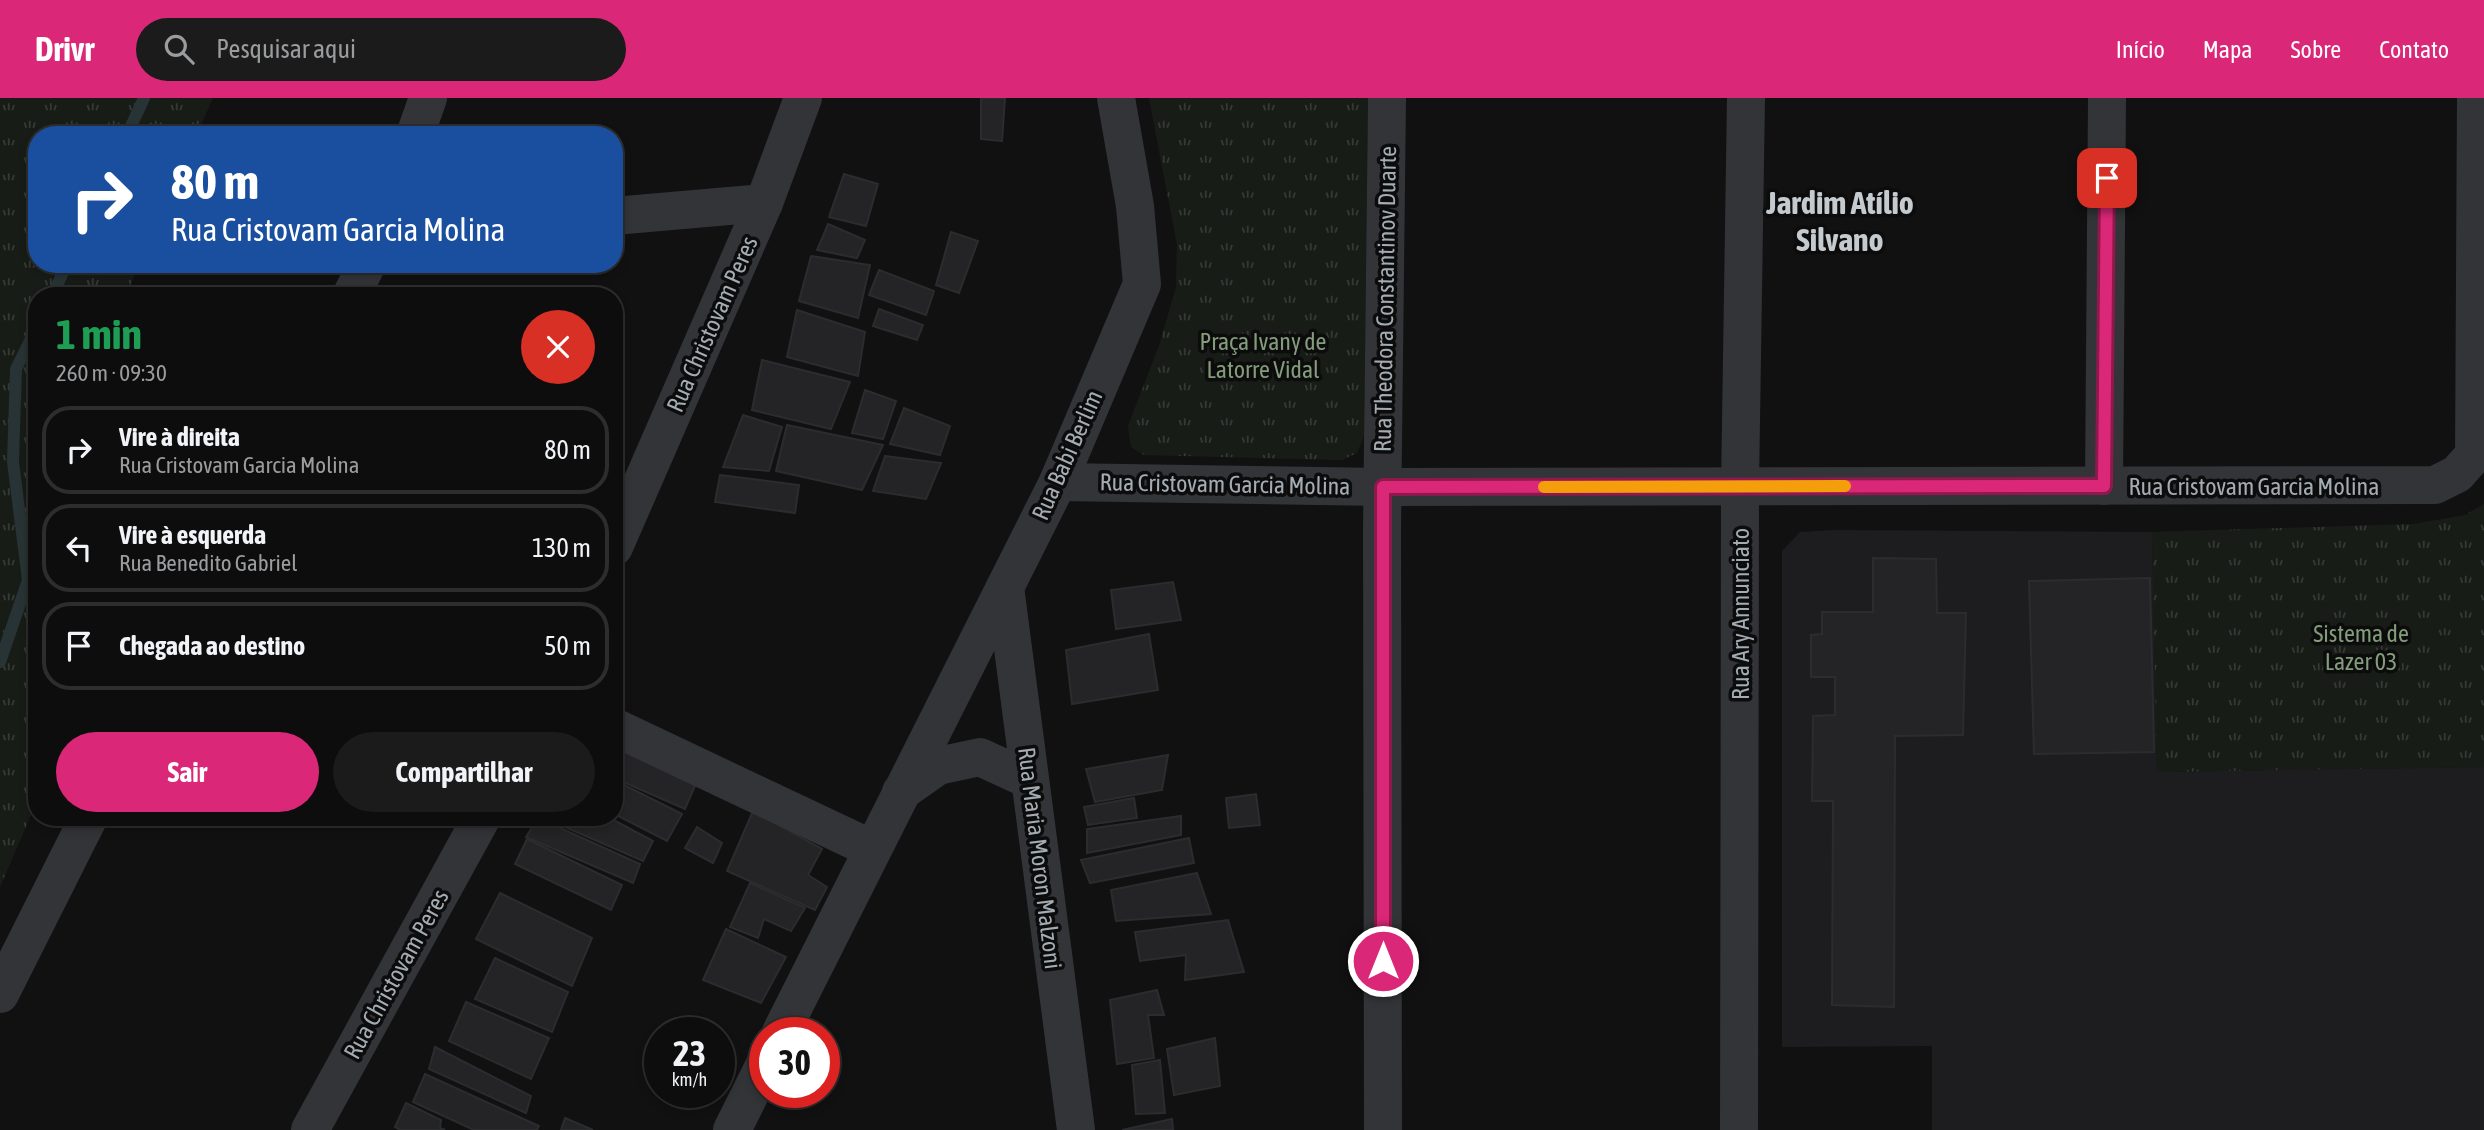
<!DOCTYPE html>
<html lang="pt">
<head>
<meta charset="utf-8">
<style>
  body { margin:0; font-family:"Asap Condensed",sans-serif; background:#1b1b1c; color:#f1f3f6; height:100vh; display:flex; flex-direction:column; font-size:26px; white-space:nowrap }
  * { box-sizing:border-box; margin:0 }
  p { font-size:23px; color:#9a9c9e }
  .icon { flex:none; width:38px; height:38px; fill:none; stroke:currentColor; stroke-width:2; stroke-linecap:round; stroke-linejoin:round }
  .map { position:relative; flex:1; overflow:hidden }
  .sheet { position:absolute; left:28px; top:189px; width:595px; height:539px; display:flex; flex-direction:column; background:#0d0d0e; border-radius:28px; box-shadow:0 4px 10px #0003,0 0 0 2px #2d2d2e }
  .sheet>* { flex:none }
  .top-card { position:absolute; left:28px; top:28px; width:595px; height:147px; border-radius:28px; box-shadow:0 4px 10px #0003,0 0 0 2px #2d2d2e; background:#1a4fa0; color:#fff; overflow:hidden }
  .speed { position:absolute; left:644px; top:919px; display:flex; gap:14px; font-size:35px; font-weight:700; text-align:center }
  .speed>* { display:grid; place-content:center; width:91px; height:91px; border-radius:50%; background:#0d0d0e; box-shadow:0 4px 10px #0003,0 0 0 2px #2d2d2e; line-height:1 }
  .speed small { font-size:18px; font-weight:400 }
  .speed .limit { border:10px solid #d22; background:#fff; color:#111 }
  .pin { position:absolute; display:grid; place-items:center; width:60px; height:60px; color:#fff; margin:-30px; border-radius:14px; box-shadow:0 4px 10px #0006 }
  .me { position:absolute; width:77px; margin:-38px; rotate:0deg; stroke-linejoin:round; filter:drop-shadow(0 0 5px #0008) }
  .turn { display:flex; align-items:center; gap:24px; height:147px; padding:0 28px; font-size:32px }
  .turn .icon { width:91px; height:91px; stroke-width:2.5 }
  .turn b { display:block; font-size:49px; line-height:60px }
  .round { display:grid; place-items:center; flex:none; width:74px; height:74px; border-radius:37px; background:#1b1b1c }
  .head { display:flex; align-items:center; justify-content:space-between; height:119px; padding:0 28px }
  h1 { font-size:42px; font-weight:700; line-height:52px; color:#1e9e55 }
  .action { display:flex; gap:14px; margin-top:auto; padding:14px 28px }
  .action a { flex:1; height:80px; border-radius:42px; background:#db2777; color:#fff; font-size:28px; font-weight:700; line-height:80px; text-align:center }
  .action a+a { background:#1b1b1c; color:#f1f3f6 }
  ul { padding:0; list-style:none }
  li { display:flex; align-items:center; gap:21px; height:88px; margin:0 14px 10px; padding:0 14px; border:4px solid #2d2d2e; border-radius:28px }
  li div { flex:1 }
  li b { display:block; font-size:26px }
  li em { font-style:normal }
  header { display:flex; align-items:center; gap:42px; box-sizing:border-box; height:98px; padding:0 35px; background:#db2777; color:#fff }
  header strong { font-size:33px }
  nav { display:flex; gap:38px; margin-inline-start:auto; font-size:24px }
  .search { width:490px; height:63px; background:#1b1b1c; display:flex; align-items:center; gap:18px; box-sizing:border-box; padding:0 24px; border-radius:38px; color:#9a9c9e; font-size:26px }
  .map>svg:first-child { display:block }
</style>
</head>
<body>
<header>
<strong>Drivr</strong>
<div class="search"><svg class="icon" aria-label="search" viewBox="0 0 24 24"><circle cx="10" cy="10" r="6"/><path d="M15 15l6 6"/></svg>Pesquisar aqui</div>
<nav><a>Início</a><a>Mapa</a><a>Sobre</a><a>Contato</a></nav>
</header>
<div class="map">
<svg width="2484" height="1032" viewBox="0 0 2484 1032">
  <defs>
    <pattern id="grass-tufts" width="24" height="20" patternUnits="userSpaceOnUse" patternTransform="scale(1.75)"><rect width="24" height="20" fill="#181c17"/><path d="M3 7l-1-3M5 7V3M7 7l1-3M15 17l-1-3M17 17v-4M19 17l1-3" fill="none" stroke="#363a36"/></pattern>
  </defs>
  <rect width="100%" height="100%" fill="#111112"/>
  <path fill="#1d1d1f" d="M1832,432L2152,434L2157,674L2484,669V1032H1932V948L1782,949V453L1800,434Z"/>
  <g fill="url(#grass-tufts)">
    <path d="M0,0H213L196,37H37V166H139L126,198H37V703L0,789Z"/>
    <path d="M1149,0H1368L1364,338L1357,355L1342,362L1144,357L1131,349L1128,328L1160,245L1176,189L1177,147Z"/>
    <path d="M2484,406V669L2157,674L2152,434L2414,426L2465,417Z"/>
  </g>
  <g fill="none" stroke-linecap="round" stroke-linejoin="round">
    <g stroke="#283335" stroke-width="12">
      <path d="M127,37L144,0"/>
      <path d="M52,198L67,166"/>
      <path d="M0,564L28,482L13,364L16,271L37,229"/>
    </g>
  </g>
  <g fill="#242426" stroke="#2b2c2e" stroke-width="2">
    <path d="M981,0H1005L1002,43L981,41Z"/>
    <path d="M844,76L878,86L866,128L829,119Z"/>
    <path d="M828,126L865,142L857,160L817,152Z"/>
    <path d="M951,134L978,143L959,195L936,187Z"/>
    <path d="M811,158L870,167L858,220L799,203Z"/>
    <path d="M879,172L934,193L926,217L869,197Z"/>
    <path d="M879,211L923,227L917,242L873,228Z"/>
    <path d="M797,212L865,234L858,278L787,259Z"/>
    <path d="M762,262L850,284L831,331L752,312Z"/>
    <path d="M865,292L896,303L883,341L852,335Z"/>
    <path d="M904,310L950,328L940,357L890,346Z"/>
    <path d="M743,317L782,329L769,373L723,369Z"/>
    <path d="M787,327L883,347L862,392L776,373Z"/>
    <path d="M885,358L941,365L926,401L873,393Z"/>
    <path d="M720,377L799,387L795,415L715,404Z"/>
    <path d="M1873,460L1936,461L1937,515H1966L1963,637L1895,638L1894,909L1832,907L1833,703H1812L1813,618L1835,617V579H1811V537L1822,536V514H1873Z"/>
    <path d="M2150,480L2154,654L2034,656L2029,483Z"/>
    <path d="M1173,484L1181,522L1116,531L1111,492Z"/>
    <path d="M1149,536L1158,592L1072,606L1066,552Z"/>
    <path d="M614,647L697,683L685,711L614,680Z"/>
    <path d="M1168,657L1162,692L1095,704L1086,671Z"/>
    <path d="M614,682L682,716L667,743L614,716Z"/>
    <path d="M1256,696L1260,727L1229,730L1226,700Z"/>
    <path d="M1134,700L1137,720L1088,727L1084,709Z"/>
    <path d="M753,713L822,751L808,777L827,789L815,812L727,773Z"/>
    <path d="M1181,718V737L1087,755V731Z"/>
    <path d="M542,719H608L653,743L643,763Z"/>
    <path d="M538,720L640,766L633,785L526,739Z"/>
    <path d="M697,729L722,745L713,765L685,750Z"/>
    <path d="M1189,740L1194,765L1090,785L1081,762Z"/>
    <path d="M527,741L622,787L611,812L515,766Z"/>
    <path d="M1197,775L1211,816L1116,823L1111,792Z"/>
    <path d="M750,785L805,810L791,833L764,821L758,840L730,829Z"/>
    <path d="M500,795L592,840L572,888L476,841Z"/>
    <path d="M1228,822L1244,874L1185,882L1186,857L1140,863L1135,834Z"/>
    <path d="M726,831L786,859L761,905L703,882Z"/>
    <path d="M495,860L568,894L552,934L475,901Z"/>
    <path d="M1157,892L1164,917H1148L1154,960L1117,966L1110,902Z"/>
    <path d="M466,904L549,940L531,981L449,943Z"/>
    <path d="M1215,940L1220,988L1174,997L1167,951Z"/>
    <path d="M435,949L531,998L526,1015L429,971Z"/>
    <path d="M1160,962L1165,1015L1136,1016L1132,967Z"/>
    <path d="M425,976L539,1028L537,1032H474L413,1004Z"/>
    <path d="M406,1005L441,1022L440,1030L445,1032H401L395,1029Z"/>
    <path d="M565,1020L593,1032H561Z"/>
    <path d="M1172,1021L1173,1032H1122Z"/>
  </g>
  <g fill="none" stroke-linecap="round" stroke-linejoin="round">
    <g stroke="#323437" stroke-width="38">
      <path d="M415,37L428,0"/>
      <path d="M614,118L764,105"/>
      <path d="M351,198L367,166"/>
      <path d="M1058,384L1383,389L2435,387L2457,376L2474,357L2476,0"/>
      <path d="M2104,388L2107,0"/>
      <path d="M614,449L764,105L803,0"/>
      <path d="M1005,489L1076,1032"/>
      <path d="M614,629L872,751"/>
      <path d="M901,694L938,668L980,659L1030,682"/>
      <path d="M0,896L89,719"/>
      <path d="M781,934L1058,384L1142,186L1135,108L1116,0"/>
      <path d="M310,1032L482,719"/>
      <path d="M732,1032L765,966"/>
      <path d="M1383,1032L1382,432L1387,0"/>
      <path d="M1739,1032L1740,388L1746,0"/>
    </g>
  </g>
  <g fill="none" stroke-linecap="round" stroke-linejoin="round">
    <defs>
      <path id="route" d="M1383,863V389L2104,388L2107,80"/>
    </defs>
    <use href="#route" stroke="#8e194d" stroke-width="18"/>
    <use href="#route" stroke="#db2777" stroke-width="12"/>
    <path stroke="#f59e0b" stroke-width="12" d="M1544,389L1845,388"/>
  </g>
  <g text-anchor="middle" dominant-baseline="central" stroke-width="7" stroke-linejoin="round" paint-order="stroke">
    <g font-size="24" fill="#a3acb2" stroke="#0c0c0d">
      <text transform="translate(1385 201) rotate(-89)">Rua Theodora Constantinov Duarte</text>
      <text transform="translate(712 226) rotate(-66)">Rua Christovam Peres</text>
      <text transform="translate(1067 357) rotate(-66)">Rua Babi Berlim</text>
      <text transform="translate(1225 386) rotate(1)">Rua Cristovam Garcia Molina</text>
      <text x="2254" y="388">Rua Cristovam Garcia Molina</text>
      <text transform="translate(1740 516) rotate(-90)">Rua Ary Annunciato</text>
      <text transform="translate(1040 760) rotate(83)">Rua Maria Moron Malzoni</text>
      <text transform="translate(396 876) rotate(-61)">Rua Christovam Peres</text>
    </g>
    <g font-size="24" fill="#839c7b" stroke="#0c0c0d">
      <text x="1263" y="243">Praça Ivany de<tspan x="1263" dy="28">Latorre Vidal</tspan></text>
      <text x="2361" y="535">Sistema de<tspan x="2361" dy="28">Lazer 03</tspan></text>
    </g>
    <g font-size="32" font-weight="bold" fill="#c4cace" stroke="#0c0c0d">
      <text x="1840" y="104">Jardim Atílio<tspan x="1840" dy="37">Silvano</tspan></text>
    </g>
  </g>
</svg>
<div class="speed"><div>23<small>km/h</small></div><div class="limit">30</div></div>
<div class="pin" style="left:2107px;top:80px;background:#d93025"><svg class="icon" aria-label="arrive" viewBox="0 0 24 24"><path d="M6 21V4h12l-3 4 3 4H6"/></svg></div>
<svg class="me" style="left:1383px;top:863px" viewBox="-20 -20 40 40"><circle r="17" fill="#db2777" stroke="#fff" stroke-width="3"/><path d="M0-11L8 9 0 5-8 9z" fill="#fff"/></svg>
<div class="top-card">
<div class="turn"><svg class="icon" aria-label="right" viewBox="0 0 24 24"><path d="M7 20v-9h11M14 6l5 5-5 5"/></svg><div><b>80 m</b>Rua Cristovam Garcia Molina</div></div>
</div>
<section class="sheet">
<div class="head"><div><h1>1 min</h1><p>260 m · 09:30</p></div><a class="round" style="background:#d93025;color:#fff"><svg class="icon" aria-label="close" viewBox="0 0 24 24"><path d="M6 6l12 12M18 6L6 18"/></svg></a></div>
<ul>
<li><svg class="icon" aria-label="right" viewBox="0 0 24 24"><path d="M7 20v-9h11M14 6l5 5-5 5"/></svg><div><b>Vire à direita</b><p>Rua Cristovam Garcia Molina</p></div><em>80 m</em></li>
<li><svg class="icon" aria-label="left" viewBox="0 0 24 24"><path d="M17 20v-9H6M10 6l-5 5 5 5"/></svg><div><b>Vire à esquerda</b><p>Rua Benedito Gabriel</p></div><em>130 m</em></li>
<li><svg class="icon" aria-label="arrive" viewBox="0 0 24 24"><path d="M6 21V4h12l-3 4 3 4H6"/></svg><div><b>Chegada ao destino</b></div><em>50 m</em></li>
</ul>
<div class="action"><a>Sair</a><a>Compartilhar</a></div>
</section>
</div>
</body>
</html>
